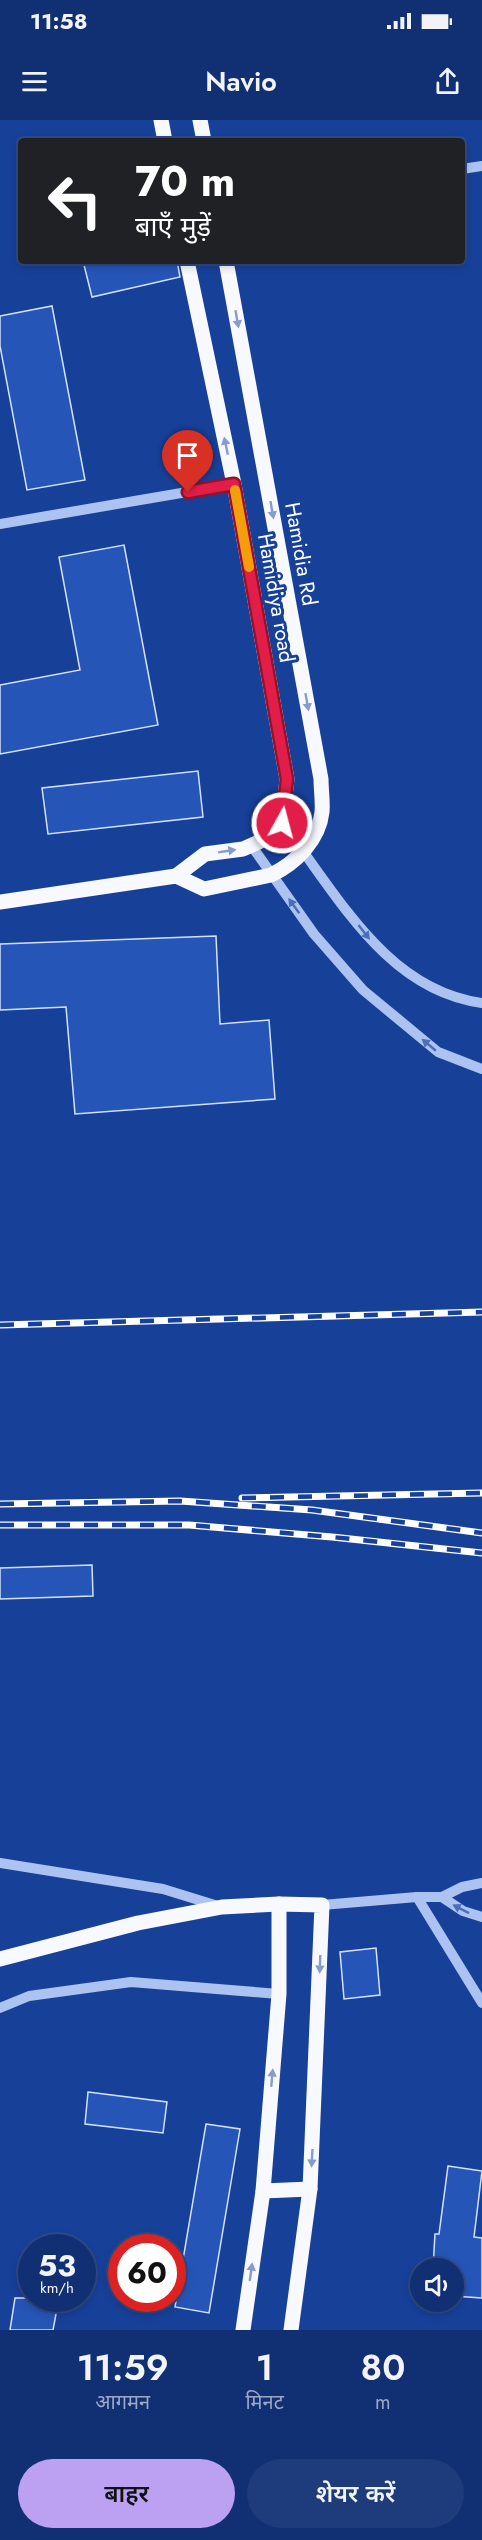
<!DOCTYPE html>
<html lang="hi">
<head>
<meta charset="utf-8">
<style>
  body { margin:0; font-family:Jost,"Noto Sans Devanagari",sans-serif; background:#1e3c7b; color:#f1f3f6; height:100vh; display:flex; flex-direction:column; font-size:22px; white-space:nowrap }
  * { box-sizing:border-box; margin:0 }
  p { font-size:20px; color:#9ca9c4 }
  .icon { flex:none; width:33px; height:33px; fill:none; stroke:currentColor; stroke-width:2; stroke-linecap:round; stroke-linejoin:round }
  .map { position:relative; height:2210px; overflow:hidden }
  .details { display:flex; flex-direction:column; background:#113073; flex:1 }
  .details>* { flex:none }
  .hud { position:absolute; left:18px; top:18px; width:447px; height:126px; border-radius:6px; box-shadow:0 3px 9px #0003,0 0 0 2px #304b85; background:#202124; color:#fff; overflow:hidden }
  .controls { position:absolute; left:410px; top:2138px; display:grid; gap:12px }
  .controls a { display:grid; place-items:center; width:54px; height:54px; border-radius:50%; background:#113073; box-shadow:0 3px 9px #0003,0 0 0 2px #304b85; font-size:30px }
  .speed { position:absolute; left:18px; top:2114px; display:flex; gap:12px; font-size:30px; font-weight:700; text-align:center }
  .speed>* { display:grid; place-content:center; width:78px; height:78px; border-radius:50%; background:#113073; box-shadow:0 3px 9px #0003,0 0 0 2px #304b85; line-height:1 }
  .speed small { font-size:15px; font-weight:400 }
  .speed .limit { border:9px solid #d22; background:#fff; color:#111 }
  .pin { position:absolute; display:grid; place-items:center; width:51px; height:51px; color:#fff; margin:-62px -26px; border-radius:50% 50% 50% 0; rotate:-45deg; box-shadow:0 0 6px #0007 }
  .pin .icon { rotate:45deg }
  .me { position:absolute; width:66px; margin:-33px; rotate:7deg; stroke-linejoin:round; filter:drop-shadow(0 0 4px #0008) }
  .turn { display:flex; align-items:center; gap:21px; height:126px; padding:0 18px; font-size:27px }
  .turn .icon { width:78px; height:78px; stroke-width:2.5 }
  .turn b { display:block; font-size:42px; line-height:51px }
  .eta { display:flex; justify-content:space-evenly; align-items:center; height:102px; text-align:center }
  .eta b { font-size:36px; font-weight:600; line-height:42px }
  .button { display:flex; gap:12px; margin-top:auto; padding:12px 18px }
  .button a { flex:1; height:69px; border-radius:36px; background:#bca0f2; color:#111; font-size:24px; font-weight:600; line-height:69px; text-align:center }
  .button a+a { background:#1e3c7b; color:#f1f3f6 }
  .status { display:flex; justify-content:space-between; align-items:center; height:42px; padding:0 30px; background:#113073; direction:ltr }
  .status svg { height:16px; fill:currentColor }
  header { display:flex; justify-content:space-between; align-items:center; height:78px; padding:0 18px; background:#113073; font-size:27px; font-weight:600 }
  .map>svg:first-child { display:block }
</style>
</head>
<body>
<div class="status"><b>11:58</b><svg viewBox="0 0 49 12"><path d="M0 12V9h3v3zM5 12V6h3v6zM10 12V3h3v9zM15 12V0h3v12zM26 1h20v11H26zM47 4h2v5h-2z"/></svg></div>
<header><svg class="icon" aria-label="menu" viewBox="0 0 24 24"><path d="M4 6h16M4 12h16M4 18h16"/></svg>Navio<svg class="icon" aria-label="share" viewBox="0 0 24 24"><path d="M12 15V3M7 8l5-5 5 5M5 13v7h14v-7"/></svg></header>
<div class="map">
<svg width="482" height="2210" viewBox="0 0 482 2210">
  <rect width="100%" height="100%" fill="#174099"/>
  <g fill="#2655b8" stroke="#d3e1fc" stroke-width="1.5">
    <path d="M83,141H177L180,157L92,177Z"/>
    <path d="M52,186L85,360L27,370L0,226V196Z"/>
    <path d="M124,425L158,605L0,634V565L80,550L59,437Z"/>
    <path d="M198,651L203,697L48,714L42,668Z"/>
    <path d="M216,816L220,904L269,900L275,979L75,994L66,887L0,890V824Z"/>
    <path d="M92,1445L93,1476L0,1479V1448Z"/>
    <path d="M376,1828L380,1875L344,1879L340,1832Z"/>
    <path d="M88,1972L167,1982L163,2013L85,2004Z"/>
    <path d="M206,2004L240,2009L209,2193L175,2187Z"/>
    <path d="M448,2046L482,2051L474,2117L482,2118V2178L453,2176V2148H433L435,2114H439Z"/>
    <path d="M15,2178H59L53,2210H10Z"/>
  </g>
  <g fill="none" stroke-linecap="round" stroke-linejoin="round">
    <g stroke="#acc3f2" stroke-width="10">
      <path d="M462,49L482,46"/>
      <path d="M0,404L234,364"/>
      <path d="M282,703C337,773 385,870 482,883"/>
      <path d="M251,725L314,814L363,870L438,932L482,949"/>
      <path d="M0,1743L163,1769L218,1786"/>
      <path d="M417,1777L482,1883"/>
      <path d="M442,1777L463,1791L482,1797"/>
      <path d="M322,1785L417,1777H442L462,1767L482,1763"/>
      <path d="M0,1888L29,1876L131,1862L279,1874"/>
    </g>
    <g stroke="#f7f9ff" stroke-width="15">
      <path d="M161,0L165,21"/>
      <path d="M200,0L204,21"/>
      <path d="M176,756L205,734L243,729L272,716L282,703L287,659L234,364L187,141"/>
      <path d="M0,782L176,756L204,769L271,755C296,743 319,720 322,692C323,681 321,670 321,659L226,141"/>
      <path d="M0,1839L138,1803L222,1787L279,1784L322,1785L310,2069L291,2210"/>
      <path d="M263,2071L310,2069"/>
      <path d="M243,2210L263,2071L279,1874V1784"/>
    </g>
    <defs>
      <g id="rail">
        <path d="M0,1205L482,1192"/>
        <path d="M242,1378L482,1373"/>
        <path d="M0,1384L180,1381L312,1390L482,1413"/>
        <path d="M0,1405H189L332,1417L482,1433"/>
      </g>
    </defs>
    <use href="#rail" stroke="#fff" stroke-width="7"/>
    <use href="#rail" stroke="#174099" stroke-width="4.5" stroke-dasharray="14" stroke-linecap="butt"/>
  </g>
  <defs><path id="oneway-solid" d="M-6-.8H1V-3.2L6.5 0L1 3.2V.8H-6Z" transform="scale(1.5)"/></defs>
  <g fill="#879ccc">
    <use href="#oneway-solid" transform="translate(237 199) rotate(80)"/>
    <use href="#oneway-solid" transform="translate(226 326) rotate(-102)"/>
    <use href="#oneway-solid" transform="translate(272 390) rotate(80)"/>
    <use href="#oneway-solid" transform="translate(307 582) rotate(80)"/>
    <use href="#oneway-solid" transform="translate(227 731) rotate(-9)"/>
    <use href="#oneway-solid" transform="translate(320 1844) rotate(92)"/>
    <use href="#oneway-solid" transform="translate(272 1958) rotate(-85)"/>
    <use href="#oneway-solid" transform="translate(312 2038) rotate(93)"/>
    <use href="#oneway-solid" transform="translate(251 2152) rotate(-82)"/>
  </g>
  <g fill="#4b6eb8">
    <use href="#oneway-solid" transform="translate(294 786) rotate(-126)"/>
    <use href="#oneway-solid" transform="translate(364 812) rotate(52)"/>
    <use href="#oneway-solid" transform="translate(429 925) rotate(-140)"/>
    <use href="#oneway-solid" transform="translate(461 1789) rotate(-153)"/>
  </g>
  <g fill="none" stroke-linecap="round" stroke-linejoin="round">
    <defs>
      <path id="route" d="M188,372L234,364L287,659L282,703"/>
    </defs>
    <use href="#route" stroke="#92132f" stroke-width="15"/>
    <use href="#route" stroke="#e11d48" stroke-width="10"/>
    <path stroke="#f59e0b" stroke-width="10" d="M235,370L249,447"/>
  </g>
  <g text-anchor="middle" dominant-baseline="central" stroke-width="6" stroke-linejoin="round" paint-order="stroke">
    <g font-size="21" fill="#fff" stroke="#174099">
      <text transform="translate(301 434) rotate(80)">Hamidia Rd</text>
      <text transform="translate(276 478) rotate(80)">Hamidiya road</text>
    </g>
  </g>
</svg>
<div class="controls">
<a><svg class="icon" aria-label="sound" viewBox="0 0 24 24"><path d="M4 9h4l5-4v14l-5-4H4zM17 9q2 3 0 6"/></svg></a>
</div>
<div class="speed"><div>53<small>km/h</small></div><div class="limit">60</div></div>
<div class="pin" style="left:188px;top:372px;background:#d93025"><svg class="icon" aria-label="arrive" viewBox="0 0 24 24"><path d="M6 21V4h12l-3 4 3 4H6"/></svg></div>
<svg class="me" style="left:282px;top:703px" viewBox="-20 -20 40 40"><circle r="17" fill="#e11d48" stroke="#fff" stroke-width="3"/><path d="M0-11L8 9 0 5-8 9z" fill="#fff"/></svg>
<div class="hud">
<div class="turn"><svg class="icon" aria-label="left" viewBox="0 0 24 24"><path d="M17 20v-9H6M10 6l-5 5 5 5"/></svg><div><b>70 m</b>बाएँ मुड़ें</div></div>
</div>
</div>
<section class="details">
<div class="eta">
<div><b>11:59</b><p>आगमन</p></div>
<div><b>1</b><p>मिनट</p></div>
<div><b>80</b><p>m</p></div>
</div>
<div class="button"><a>बाहर</a><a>शेयर करें</a></div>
</section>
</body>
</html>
